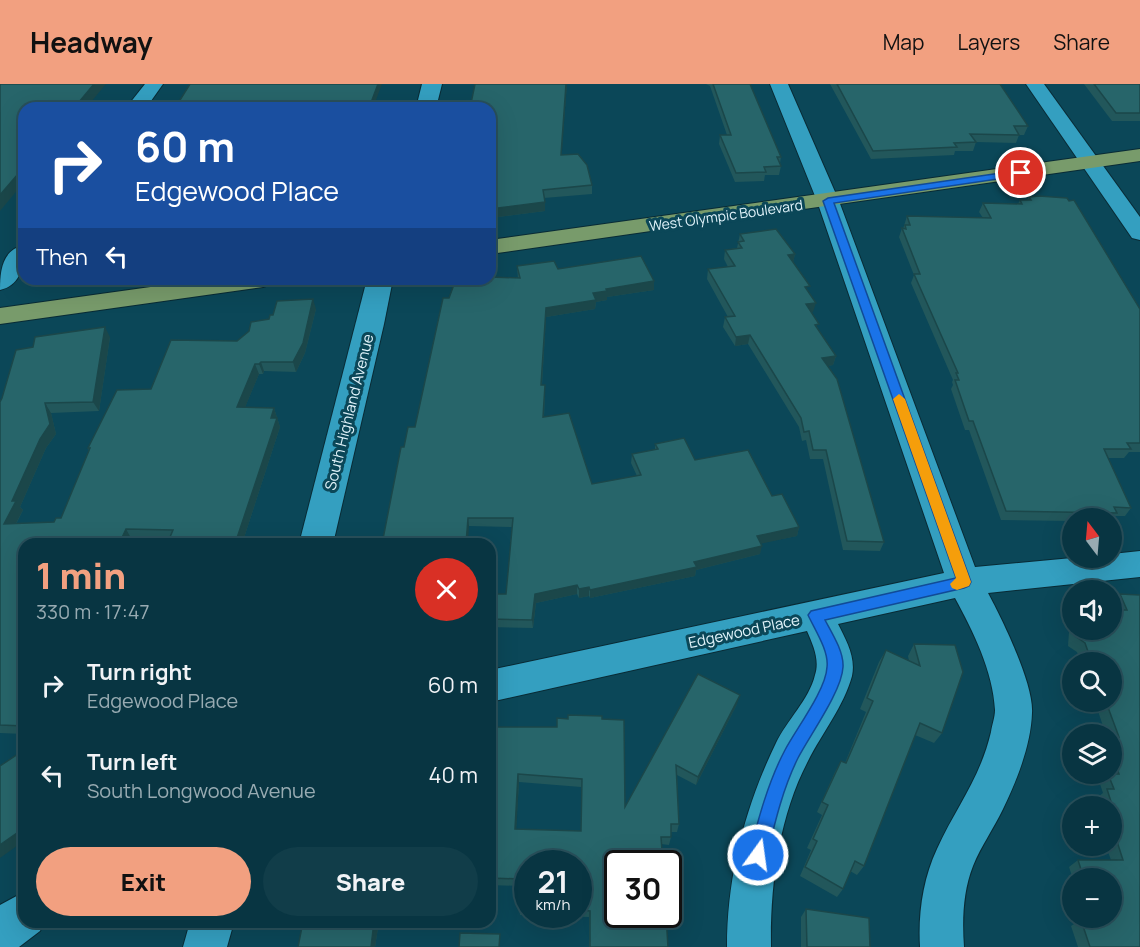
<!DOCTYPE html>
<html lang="en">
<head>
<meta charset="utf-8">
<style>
  body { margin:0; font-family:Manrope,sans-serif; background:#113d49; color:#f1f3f6; height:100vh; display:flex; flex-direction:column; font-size:22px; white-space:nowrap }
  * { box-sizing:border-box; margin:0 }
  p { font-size:20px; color:#98abb2 }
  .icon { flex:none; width:33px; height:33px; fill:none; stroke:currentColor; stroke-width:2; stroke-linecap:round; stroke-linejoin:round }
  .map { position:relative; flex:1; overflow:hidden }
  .details { position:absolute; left:18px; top:454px; width:478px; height:390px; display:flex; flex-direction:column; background:#083542; border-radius:18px; box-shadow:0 6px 24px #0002,0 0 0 2px #29505b }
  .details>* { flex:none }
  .hud { position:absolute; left:18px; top:18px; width:478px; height:183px; border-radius:18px; box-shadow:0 6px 24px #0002,0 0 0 2px #29505b; background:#1a4fa0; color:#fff; overflow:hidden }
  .needle { width:39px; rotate:344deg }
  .tools { position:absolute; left:1062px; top:424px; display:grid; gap:12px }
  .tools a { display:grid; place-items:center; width:60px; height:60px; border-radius:50%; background:#083542; box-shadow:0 6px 24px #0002,0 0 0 2px #29505b; font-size:30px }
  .speed { position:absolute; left:514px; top:766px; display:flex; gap:12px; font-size:30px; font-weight:700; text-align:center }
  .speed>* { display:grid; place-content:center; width:78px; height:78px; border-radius:50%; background:#083542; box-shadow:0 6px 24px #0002,0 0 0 2px #29505b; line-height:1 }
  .speed small { font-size:15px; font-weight:400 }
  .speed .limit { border:3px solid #111; border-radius:9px; background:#fff; color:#111 }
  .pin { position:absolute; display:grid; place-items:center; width:51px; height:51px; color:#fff; margin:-26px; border:3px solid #fff; border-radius:50%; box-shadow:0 2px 6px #0007 }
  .me { position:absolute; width:66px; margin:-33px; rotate:14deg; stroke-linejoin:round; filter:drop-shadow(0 0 4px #0008) }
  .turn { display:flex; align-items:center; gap:21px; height:126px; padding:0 18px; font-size:27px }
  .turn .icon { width:78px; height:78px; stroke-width:2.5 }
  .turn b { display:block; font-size:42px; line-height:51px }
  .then { display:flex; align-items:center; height:57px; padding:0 18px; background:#0003; gap:12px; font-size:22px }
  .round { display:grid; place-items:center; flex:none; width:63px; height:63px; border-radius:32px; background:#113d49 }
  .overview { display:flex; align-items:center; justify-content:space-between; height:102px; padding:0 18px }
  h1 { font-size:36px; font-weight:800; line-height:45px; color:#f2a080 }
  .cta { display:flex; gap:12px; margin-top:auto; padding:12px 18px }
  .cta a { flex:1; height:69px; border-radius:36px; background:#f2a080; color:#111; font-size:24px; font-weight:800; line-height:69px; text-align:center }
  .cta a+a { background:#113d49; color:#f1f3f6 }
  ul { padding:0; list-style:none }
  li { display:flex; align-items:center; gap:18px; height:90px; padding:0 18px }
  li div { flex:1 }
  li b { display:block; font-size:22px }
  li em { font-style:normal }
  header { display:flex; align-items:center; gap:36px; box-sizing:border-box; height:84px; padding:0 30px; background:#f2a080; color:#111 }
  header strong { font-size:28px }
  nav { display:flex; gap:33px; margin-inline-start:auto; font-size:21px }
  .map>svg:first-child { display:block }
</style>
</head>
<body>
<header>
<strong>Headway</strong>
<nav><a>Map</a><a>Layers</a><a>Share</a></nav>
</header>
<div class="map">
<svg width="1140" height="863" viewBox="0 0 1140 863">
  <rect width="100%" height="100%" fill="#0b4758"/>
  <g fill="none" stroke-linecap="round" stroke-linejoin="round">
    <defs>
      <g id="street">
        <path d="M145,0H163L146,24H126Z"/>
        <path d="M770,0H788L839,117L975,483L1072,474H1112V470L1140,467V493L988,509C1002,535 1034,600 1032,629C1031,661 1017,696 1003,725C994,744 981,762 973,782C963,807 962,836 964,863H920C918,830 923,795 937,765C956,723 980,695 991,648C992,641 995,633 995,626C993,587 973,547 955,514L838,540C846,556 856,573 852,592C844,622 822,649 808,677C779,732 770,801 771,863H727C727,792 745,723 776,659C787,636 809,616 815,591C820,576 813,561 807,547L490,618V586L944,489L817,117Z"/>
        <path d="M1026,0H1044L1140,133V156L1132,154Z"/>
        <path d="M24,161C24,180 22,201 0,206C0,187 2,166 24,161Z"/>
        <path d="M190,838H234L227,863H183Z"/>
      </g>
      <g id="secondary">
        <path d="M422,0H442L436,24H416Z"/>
        <path d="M367,195H393L384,240L333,460H299Z"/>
        <path d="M24,808V838H44L40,847L19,863H0V821Z"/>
      </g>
      <g id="primary">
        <path d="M1140,65V77L490,170V156Z"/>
        <path d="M208,195H276L272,200L263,203L0,240V224Z"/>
      </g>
    </defs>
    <use href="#street" stroke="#092b35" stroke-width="2"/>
    <use href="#secondary" stroke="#092b35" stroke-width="2"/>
    <use href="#primary" stroke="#092b35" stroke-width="2"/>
    <use href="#street" fill="#349fc0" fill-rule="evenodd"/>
    <use href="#secondary" fill="#349fc0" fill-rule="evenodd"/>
    <use href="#primary" fill="#789b6b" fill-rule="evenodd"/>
  </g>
  <g fill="#22575b" fill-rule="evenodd">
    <path d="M475,0H567L561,71L592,101V110L544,114L545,127L490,134V24Z"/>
    <path d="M706,0H750L781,73L780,79L781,82L779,91H765L764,97L735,98L719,60L720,51H727L710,2Z"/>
    <path d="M830,0H1000L1028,42L1024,51H1019L1016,59L976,58L973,67H955L954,71L871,75Z"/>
    <path d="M1084,0H1140V37H1112Z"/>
    <path d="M1029,113L1140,225V368H1129L1124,374H1108L1131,424L1125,432H1115L1112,437V435H1072V437L1001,436L969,346H965L951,305L953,301L952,298L953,296L911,199L914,191L899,153L902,144L903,145L907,132L983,134L979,128L983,119L1018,120L1020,116H1027Z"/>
    <path d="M740,150L795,170L793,178L808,208L813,228H811L818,245L836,272L833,281L828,282L884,458L880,467L843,466L823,375H810L806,356L802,357L799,343L748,260L735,262L723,243L725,233H728L707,195L708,185L728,183L724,175L725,166L737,164Z"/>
    <path d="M517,182L558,185L654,206L607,213V216L596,218L595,225L546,233L542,301L545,310L544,333L592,400L637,392L631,379L632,370L655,366V360L695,376L772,412L799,443L797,452L761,459L760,470L696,486L695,492L590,514L589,512L579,514L577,510L536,519L533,544L490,543V526L506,510L512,443L469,442L404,363L415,343L449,214L518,194Z"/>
    <path d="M316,225L305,269L296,288L264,287L263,290H259L245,323L274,324L280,343L242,460H167L169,455L131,454L129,460H24V650L0,649V318L110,253L99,327L51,329L56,350L46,364L20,423L23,426L16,440L54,438L61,434L89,367L88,364L151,305L237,257Z"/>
    <path d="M1120,510L1140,511V863H1078L1071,842L1081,836H1086V834H1112V795H1073L1069,783L1078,776H1111L1106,762H1112V723H1101L1098,713L1103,709L1099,697L1107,690H1112V651H1106L1095,618H1112V579H1081L1077,568L1068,562L1070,534L1072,531V546H1112L1115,526L1112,519Z"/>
    <path d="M914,560L942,649L934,659L915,651L864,782L857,791L850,787L843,805L837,813L800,792L811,766L807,764L822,731L817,728L835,688L841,677L845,679L866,628L860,625L879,578L886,566L909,577L908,572Z"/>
    <path d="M737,620L696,701L677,691L679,740L677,748H671V753L669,761L661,760L668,863H589V833L520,831L519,824L520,802L490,801V643H557L602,635L625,723ZM519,698L581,703V747L516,745ZM528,780H579V831H528Z"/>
    <path d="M806,825L870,863H801V833Z"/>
    <path d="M296,838H379L375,863H298L302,844H301Z"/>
  </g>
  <g fill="#1b474a">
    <path d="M94,0H106L86,24H74Z"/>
    <path d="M378,0H382L373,24H369Z"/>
    <path d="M566,0H567L561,80V71Z"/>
    <path d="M24,83V98L0,127V111Z"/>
    <path d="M545,118V127L490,134V125Z"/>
    <path d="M795,170L793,179L788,171Z"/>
    <path d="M654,197V206L607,213V216L596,218L595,225L546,233L541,310L546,224L606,205Z"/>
    <path d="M313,215L316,225L305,269L296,288L293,278Z"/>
    <path d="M816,219L813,228L803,229L806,220Z"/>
    <path d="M105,243L110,253L99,327L93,318Z"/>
    <path d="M750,251L748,260L735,262L736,253Z"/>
    <path d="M836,272L833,281L820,284L822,274Z"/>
    <path d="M261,278L264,287L263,290L259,280Z"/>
    <path d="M255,280L259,290L241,333L237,323Z"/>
    <path d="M45,319L51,329L56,350L46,364L20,423L23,426L11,449L4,440Z"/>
    <path d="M274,324L280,343L242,460H235L271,334Z"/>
    <path d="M468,434L469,442L468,460H466Z"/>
    <path d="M799,443L797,452L755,461L757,452Z"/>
    <path d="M126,445L131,454L129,460H121L120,458Z"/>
    <path d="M762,462L760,470L696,486L695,492L590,514V506L694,478Z"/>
    <path d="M577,501V510L536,519L533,544L532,536L535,510Z"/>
    <path d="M589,503V512L579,514V505Z"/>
    <path d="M740,611L737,620L696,701L698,693Z"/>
    <path d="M518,690L519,698L516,752L515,745Z"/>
    <path d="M24,744V757L0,774V761Z"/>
    <path d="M374,838H379L375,863H371Z"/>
  </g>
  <g fill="#27656a" stroke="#1b474a" stroke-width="1.5" fill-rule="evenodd">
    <path d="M0,0H94L74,24H24V83L0,111Z"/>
    <path d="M190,0H378L369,24H175Z"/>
    <path d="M475,0H566L561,71L578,70L587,81L592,101L543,106L545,118L490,125V24H470Z"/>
    <path d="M713,0H750L781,73H777L781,82L764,83L766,88L736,89L720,51H731Z"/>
    <path d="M837,0H1000L1028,42H1014L1019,51L970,50L976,58L954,59L957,63L873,67Z"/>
    <path d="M1094,0H1140V29H1116Z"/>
    <path d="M1039,112L1067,114L1069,117L1074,116L1140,225V359H1127L1131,365H1104L1131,424L1114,423L1117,429L1006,427L973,337H969L955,296H959L956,289H958L914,190H920L902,144L906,145L905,141H910L907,132L991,134L983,119L1022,120L1020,116H1031L1029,113Z"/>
    <path d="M776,145L795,170L788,171L810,202L805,203L816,219L806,220L819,240L815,241L836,272L822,274L837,295L884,458L847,457L826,366H813L809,347L804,348L801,334L750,251L736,253L725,233L735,232L708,185L735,182L725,166L742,164L738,158L744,157L740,150Z"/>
    <path d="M641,172L654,197L606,205L607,207L593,209L596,216L546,224L541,301H545L543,333L569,329L592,400L641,391L632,370L658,365L655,360L684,354L695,376L748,366L772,412L782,410L799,443L757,452L762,462L694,478L697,483L590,506L589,503L579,505L577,501L535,510L532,536L490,535V526L493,510H506L513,434H468L466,460H382L401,363H404L408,343H415L443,214H449L456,195H490V193L520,194L517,182L554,177L558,185Z"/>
    <path d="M313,215L303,259L293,278H261L259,280H255L237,323L274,324L271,334H277L235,460H167L173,446L126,445L120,458H110L109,460H24V642L0,641V318L2,314L16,266L33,263L35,253L105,243L93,318L45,319L50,340L40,355L12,417H16L4,440L54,438L56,434H61L90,364H88L117,306L151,305L171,256L237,257L249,247L251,238L269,235L270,231H273L277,217Z"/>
    <path d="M1120,510L1140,511V863H1090L1081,836L1098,837L1097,834H1112V795H1084L1078,776H1123L1112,742V724H1113L1107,705H1114L1108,690H1119L1112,670V652L1119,653L1106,618H1112V579H1092L1085,559L1075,552L1076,546H1112V526H1127Z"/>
    <path d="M914,560L955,561L963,588L942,649L920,639L864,782L855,777L843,805L805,783L817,757L813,755L828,721L822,718L841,677L846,679L873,617L867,614L886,566L920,582Z"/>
    <path d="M698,590L740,611L698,693L676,681L679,740H671V753H661L663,780H618V831H666L668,863H590V827L579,826V780H528V824H519L520,795L490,794V643H557V634L568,635V631L602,632V635L624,636L625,723ZM518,690L582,695L581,747L515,745Z"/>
    <path d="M24,666V744L0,761V682Z"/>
    <path d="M806,825L869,834L870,863H807Z"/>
    <path d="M303,838H374L371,863H298Z"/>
    <path d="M460,849L500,850L499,863H459Z"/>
  </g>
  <path fill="#1a73e8" stroke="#114b97" stroke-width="1.5" d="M1021,86L1025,87V91L834,119L971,498L969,502L964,504L825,536C832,549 844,568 843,583C842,607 810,651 798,674C783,704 775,738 767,771L765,777L758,780L752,777L749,771C758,736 768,698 785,666C796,645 826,606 827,583C829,567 815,546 808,531L811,527L956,494L823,117L828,114Z"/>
  <path fill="#f59e0b" d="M899,310L905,315L971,498L969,502L957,506L952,504L950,500L956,494L893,315Z"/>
  <g text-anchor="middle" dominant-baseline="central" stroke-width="6" stroke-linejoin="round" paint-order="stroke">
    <g font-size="14" fill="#e2f4fb" stroke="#0b4758">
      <text transform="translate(726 131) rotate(-8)">West Olympic Boulevard</text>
    </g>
    <g font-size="15" fill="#e2f4fb" stroke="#0b4758">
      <text transform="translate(349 328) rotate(-76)">South Highland Avenue</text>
      <text transform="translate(744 547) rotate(-12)">Edgewood Place</text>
    </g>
  </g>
</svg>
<div class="tools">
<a><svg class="needle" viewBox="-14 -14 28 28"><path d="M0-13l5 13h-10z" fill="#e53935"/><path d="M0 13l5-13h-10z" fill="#98abb2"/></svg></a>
<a><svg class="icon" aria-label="sound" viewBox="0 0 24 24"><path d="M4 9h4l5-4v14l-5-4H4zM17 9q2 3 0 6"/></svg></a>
<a><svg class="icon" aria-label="search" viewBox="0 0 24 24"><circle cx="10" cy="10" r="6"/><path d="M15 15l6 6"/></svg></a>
<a><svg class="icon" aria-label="layers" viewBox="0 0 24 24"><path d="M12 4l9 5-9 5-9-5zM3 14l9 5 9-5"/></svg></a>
<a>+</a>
<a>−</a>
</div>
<div class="speed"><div>21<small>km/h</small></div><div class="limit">30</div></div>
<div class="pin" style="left:1021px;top:89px;background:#d93025"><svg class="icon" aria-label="arrive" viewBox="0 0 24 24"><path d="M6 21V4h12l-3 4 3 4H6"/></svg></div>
<svg class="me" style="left:758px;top:771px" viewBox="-20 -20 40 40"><circle r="17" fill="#1a73e8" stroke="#fff" stroke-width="3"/><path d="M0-11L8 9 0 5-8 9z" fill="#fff"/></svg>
<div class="hud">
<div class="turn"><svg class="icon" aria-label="right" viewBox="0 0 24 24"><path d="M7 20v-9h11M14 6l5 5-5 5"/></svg><div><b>60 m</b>Edgewood Place</div></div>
<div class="then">Then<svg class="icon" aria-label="left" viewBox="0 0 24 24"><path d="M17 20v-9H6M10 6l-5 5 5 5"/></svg></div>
</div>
<section class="details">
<div class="overview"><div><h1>1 min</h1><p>330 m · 17:47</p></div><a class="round" style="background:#d93025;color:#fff"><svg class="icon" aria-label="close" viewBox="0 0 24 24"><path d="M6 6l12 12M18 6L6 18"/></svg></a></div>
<ul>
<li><svg class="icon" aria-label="right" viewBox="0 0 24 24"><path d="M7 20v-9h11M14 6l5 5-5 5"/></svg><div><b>Turn right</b><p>Edgewood Place</p></div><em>60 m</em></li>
<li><svg class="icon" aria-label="left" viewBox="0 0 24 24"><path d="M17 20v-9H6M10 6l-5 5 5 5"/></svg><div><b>Turn left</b><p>South Longwood Avenue</p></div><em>40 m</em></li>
</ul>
<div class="cta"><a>Exit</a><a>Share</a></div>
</section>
</div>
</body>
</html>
